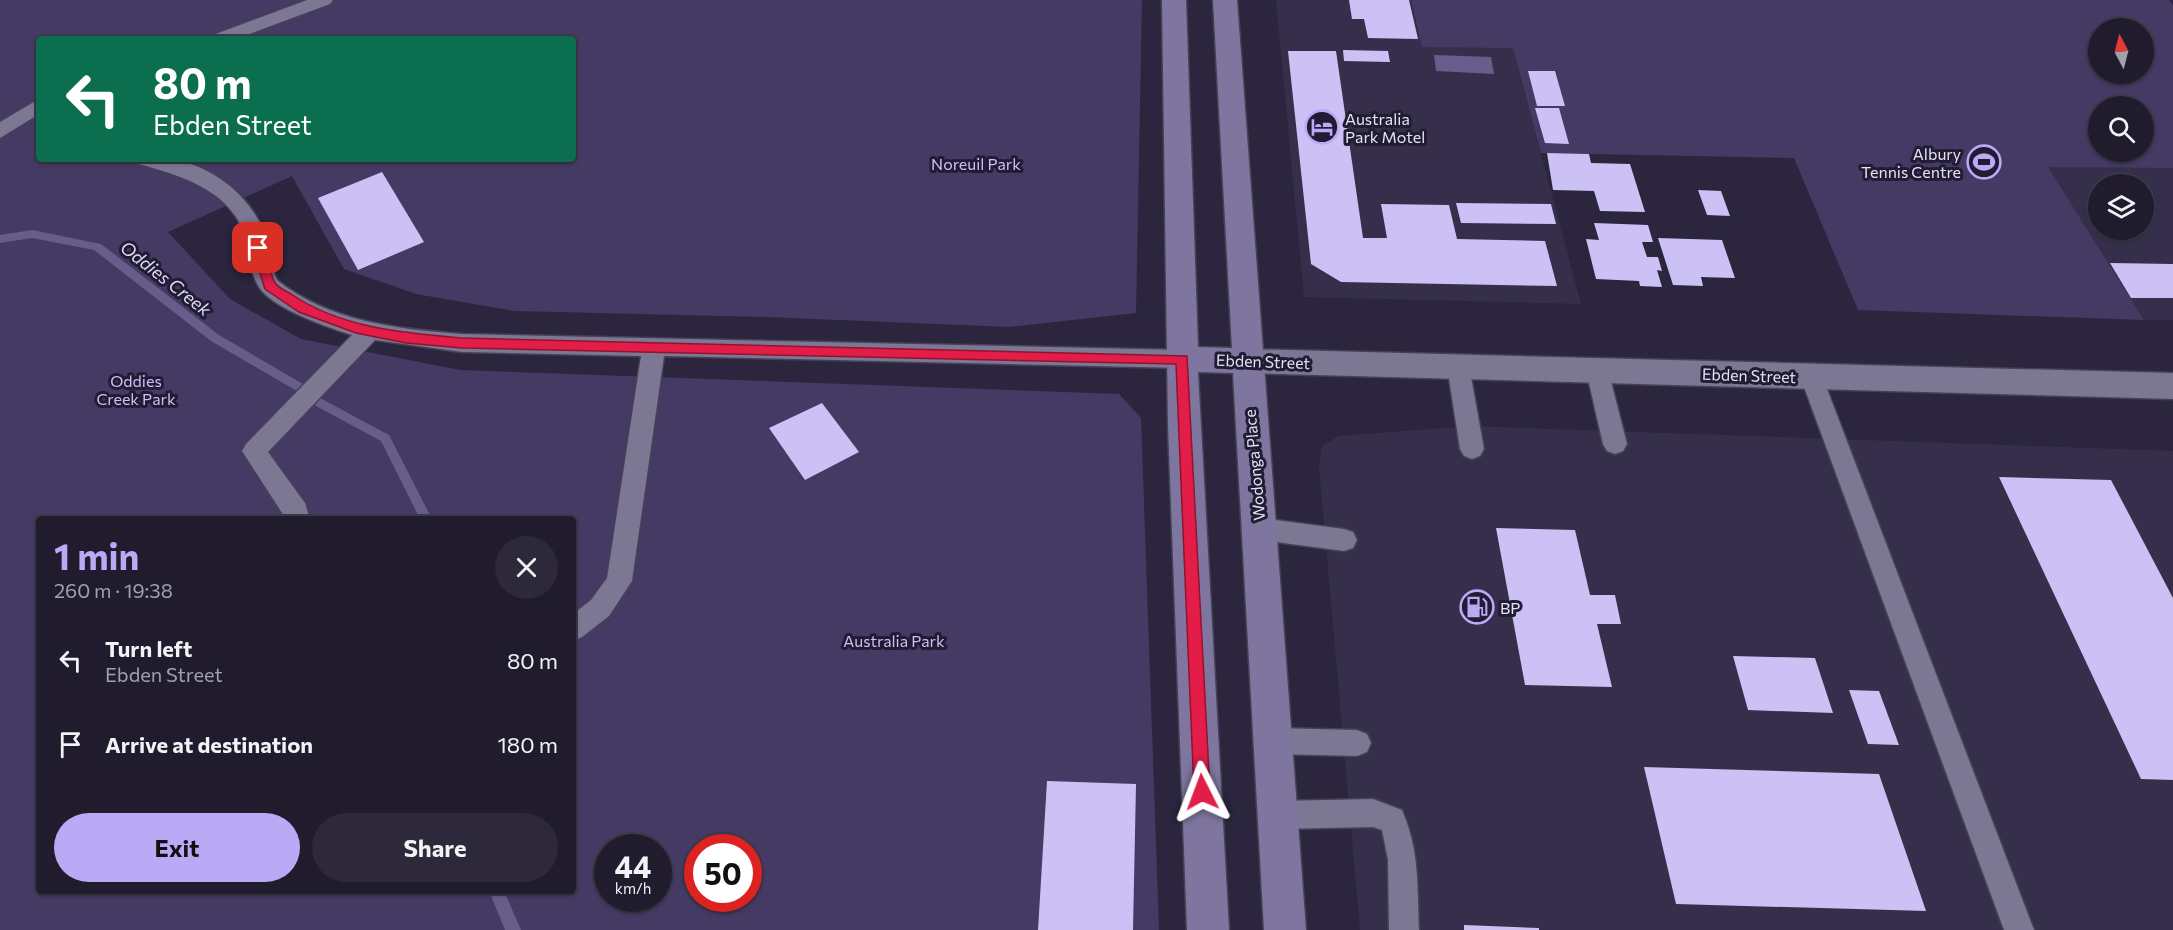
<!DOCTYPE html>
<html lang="en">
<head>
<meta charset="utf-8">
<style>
  body { margin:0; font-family:Commissioner,sans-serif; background:#2d293a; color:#f1f3f6; height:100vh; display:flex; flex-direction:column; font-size:22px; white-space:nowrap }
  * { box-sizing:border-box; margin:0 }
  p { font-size:20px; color:#a2a1aa }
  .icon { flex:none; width:33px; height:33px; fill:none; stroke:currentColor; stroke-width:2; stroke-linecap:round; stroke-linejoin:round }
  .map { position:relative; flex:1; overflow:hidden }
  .panel { position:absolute; left:36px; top:516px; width:540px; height:378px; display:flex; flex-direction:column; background:#201c2e; border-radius:6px; box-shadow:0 2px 4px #0004,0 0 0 2px #3d3a4a }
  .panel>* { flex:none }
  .guide { position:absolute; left:36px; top:36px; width:540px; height:126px; border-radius:6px; box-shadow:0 2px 4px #0004,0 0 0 2px #3d3a4a; background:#0b6e4f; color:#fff; overflow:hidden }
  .needle { width:39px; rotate:353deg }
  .controls { position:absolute; left:2088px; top:18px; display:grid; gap:12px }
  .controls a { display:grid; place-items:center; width:66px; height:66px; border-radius:50%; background:#201c2e; box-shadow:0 2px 4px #0004,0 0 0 2px #3d3a4a; font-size:30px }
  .speed { position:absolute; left:594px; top:834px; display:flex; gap:12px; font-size:30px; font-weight:700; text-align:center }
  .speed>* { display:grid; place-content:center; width:78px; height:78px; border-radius:50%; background:#201c2e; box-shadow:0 2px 4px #0004,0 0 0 2px #3d3a4a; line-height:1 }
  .speed small { font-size:15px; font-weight:400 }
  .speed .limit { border:9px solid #d22; background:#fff; color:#111 }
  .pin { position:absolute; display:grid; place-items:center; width:51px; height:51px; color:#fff; margin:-26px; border-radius:12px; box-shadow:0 3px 9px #0006 }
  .me { position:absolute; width:66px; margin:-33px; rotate:357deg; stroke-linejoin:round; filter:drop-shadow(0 0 4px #0008) }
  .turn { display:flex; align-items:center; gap:21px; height:126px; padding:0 18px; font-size:27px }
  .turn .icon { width:78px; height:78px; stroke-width:2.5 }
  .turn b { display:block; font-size:42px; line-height:51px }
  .round { display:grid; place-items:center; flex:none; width:63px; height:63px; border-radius:32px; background:#2d293a }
  .head { display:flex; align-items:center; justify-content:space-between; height:102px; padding:0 18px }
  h1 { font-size:36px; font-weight:700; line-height:45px; color:#baaaf6 }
  .primary-button { display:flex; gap:12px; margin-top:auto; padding:12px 18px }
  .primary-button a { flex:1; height:69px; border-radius:36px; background:#baaaf6; color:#111; font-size:24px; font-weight:700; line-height:69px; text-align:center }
  .primary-button a+a { background:#2d293a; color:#f1f3f6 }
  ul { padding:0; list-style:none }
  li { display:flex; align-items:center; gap:18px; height:84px; padding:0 18px }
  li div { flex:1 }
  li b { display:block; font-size:22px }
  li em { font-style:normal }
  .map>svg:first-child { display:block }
</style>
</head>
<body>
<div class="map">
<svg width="2173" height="930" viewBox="0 0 2173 930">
  <rect width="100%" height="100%" fill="#2b263e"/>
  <g fill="#362f4c" fill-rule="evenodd">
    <path d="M1276,0H1411L1418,30L1513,48L1581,304L1304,297Z"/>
    <path d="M2047,166L2173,168V320H2144ZM2098,184H2144V230H2098Z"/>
    <path d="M1469,426L2173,451V930H1360L1319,467L1322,446L1339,436Z"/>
  </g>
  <g fill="#443a64" fill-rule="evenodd">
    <path d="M0,0H1142L1136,313L1010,327L766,317L515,311L416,294L344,269L292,176L168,232L230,299L301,339L460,370L1119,394L1141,418L1159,930H0ZM39,39H573V159H39ZM39,519H573V891H39ZM608,848H658V898H608ZM698,848H748V898H698Z"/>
    <path d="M1411,0H2169L2173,5V168L2048,167L2144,320L1858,310L1794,158L1541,153L1513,48L1422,47ZM2098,28H2144V74H2098ZM2098,106H2144V152H2098Z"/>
  </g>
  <path fill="#675d8b" d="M1434,55L1491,57L1494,74L1436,71Z"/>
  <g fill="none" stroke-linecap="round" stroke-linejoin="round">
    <g fill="#675d8b" fill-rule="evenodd">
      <path d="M32,230L101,244L219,335L303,384L305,387L303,390H295L211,341L94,250L32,238L0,243V235Z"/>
      <path d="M320,398L389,435L432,519H420L381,441L316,406L314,403Z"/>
      <path d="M489,891H504L521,930H505Z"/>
    </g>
  </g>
  <g fill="#cbc1f5">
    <path d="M1349,0H1409L1418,39L1368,38L1364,19H1352Z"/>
    <path d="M1343,50L1388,51L1390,62L1344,61Z"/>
    <path d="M1288,51H1336L1363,238H1387L1381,204L1449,205L1457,239L1545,241L1557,286L1341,282L1311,264Z"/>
    <path d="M1528,71H1555L1565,106H1537Z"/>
    <path d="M1535,108H1559L1569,144L1545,143Z"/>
    <path d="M1547,153L1589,154L1591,163L1630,164L1645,212L1600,211L1594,191L1553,190Z"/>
    <path d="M382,172L424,242L358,270L318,198Z"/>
    <path d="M1698,190L1721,191L1730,216L1707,215Z"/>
    <path d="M1456,203L1551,204L1556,224L1461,223Z"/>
    <path d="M1594,223L1648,225L1653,242H1642L1647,257H1658L1662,271L1657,270L1662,287L1640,286L1639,281L1596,279L1586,239L1599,240Z"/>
    <path d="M1658,238L1722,240L1735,278L1701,277L1703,286L1673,285Z"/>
    <path d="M2110,263L2173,264V298H2131Z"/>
    <path d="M822,403L859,452L805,480L769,428Z"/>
    <path d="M1999,477L2111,480L2173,598V780L2141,779Z"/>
    <path d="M1496,528L1575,530L1590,595H1615L1621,624H1597L1612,687L1525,685Z"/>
    <path d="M1733,656L1815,658L1833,713L1748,710Z"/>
    <path d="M1849,690L1879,691L1899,745L1868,744Z"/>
    <path d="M1644,767L1879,774L1926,911L1676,904Z"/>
    <path d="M1047,781L1136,784L1133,930H1038Z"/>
    <path d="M1464,925L1539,928V930H1464Z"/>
  </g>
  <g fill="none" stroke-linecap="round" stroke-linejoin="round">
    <defs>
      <g id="service">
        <path d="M307,0H333L330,4L236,39H210L213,35Z"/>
        <path d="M39,99V114L0,138V122Z"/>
        <path d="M136,159C147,159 158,158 169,159C210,164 249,194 264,232C271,248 269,267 278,281C331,322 398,329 462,334L1183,350L1191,353L1194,359L1191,365L1183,368L664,356L632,581L609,616L582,637L573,641V614L591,600L607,578L641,356L462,352L375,340L268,452L305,503L310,519H286L242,451L246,444L352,335C329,328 278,310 262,291C250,277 250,257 246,239C233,191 182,176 139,164Z"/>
        <path d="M1458,357L1466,360L1469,366L1484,449L1480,456L1472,459L1464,456L1460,449L1447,366L1450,360Z"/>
        <path d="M1597,361L1605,364L1608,370L1627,444L1623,451L1615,454L1607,451L1603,444L1586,370L1589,364Z"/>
        <path d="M1811,367L1819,370L1822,376L2034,930H2004L1800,376L1803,370Z"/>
        <path d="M1260,518L1344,529L1353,532L1357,540L1353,548L1344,551L1260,540L1251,537L1248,529L1251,521Z"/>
        <path d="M1274,728L1357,730L1367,734L1371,743L1367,752L1357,756L1274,754L1264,750L1260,741L1264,732Z"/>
        <path d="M1373,799L1402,810C1420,852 1417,886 1419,930H1389L1388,860L1382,830L1373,827L1278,829L1268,825L1264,815L1268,805L1278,801Z"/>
      </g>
      <path id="tertiary" d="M1246,349L2173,373V399L1246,373L1235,370L1230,361L1235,352Z"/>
      <path id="secondary" d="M1162,0H1186L1198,347L1232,348L1213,0H1237L1306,930H1264L1233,373L1198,372L1229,930H1187L1168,425Z"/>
    </defs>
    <use href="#service" stroke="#464156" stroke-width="3"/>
    <use href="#tertiary" stroke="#464156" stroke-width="3"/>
    <use href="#secondary" stroke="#464156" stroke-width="3"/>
    <use href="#service" fill="#7c7793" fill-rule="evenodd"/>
    <use href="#tertiary" fill="#7c7793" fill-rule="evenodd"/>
    <use href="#secondary" fill="#7f76a0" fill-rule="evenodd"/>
  </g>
  <path fill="#e11d48" stroke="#92132f" stroke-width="1.5" d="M258,243C272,248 267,274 276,284C279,288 286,291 291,294C341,328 403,333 462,338L1187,356L1210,792L1208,798L1202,800L1196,798L1194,792L1176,364L462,348L406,343L356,333L299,312L265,289L252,248Z"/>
  <defs>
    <symbol id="hotel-ring" viewBox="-11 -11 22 22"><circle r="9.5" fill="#211c33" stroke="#baaaf6" stroke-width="1.5"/><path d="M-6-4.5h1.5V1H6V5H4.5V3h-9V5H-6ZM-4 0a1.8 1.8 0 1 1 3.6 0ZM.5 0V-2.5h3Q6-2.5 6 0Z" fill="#baaaf6"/></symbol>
    <symbol id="stadium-ring" viewBox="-11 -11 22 22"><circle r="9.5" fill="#211c33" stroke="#baaaf6" stroke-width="1.5"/><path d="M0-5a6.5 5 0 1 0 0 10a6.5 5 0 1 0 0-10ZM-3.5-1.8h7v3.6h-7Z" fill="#baaaf6"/></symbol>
    <symbol id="fuel-ring" viewBox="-11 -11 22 22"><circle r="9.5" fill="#211c33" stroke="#baaaf6" stroke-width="1.5"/><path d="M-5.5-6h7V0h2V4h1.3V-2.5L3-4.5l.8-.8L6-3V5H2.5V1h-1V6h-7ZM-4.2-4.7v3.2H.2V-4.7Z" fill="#baaaf6"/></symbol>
  </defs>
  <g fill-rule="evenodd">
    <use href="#hotel-ring" x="1303" y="108" width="38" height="38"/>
    <use href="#stadium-ring" x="1965" y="143" width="38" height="38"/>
    <use href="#fuel-ring" x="1458" y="588" width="38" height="38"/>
  </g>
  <g text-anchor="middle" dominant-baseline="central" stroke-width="6" stroke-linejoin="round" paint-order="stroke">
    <g font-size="16" fill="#e5e3f3" stroke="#211c33" text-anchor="start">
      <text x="1345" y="118">Australia<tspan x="1345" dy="18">Park Motel</tspan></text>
      <text x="1961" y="153" text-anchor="end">Albury<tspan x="1961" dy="18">Tennis Centre</tspan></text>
      <text x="1500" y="607">BP</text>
    </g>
    <g font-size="16" fill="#cbc0fa" stroke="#211c33">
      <text x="976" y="163">Noreuil Park</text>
      <text x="136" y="380">Oddies<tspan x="136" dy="18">Creek Park</tspan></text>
      <text x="894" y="640">Australia Park</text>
    </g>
    <g font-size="16" fill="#e5e3f3" stroke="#211c33">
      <text transform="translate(1263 361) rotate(2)">Ebden Street</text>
      <text transform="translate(1749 375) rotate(2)">Ebden Street</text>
      <text transform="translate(1254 465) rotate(-95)">Wodonga Place</text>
    </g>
    <g font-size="18" font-style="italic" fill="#ded9f7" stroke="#211c33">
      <text transform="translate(166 278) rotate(38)">Oddies Creek</text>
    </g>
  </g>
</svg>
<div class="controls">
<a><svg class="needle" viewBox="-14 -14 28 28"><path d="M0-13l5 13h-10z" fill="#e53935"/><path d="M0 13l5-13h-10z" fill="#a2a1aa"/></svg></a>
<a><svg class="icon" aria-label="search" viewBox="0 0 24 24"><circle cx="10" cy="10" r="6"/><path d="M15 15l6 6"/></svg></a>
<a><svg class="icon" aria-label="layers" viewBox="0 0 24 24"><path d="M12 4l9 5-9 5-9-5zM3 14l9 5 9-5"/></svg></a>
</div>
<div class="speed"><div>44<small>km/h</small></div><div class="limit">50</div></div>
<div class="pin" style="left:258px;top:248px;background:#d93025"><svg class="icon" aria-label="arrive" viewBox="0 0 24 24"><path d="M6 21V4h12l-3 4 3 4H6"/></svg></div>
<svg class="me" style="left:1202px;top:792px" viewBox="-20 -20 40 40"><path d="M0-17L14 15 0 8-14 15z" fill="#e11d48" stroke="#fff" stroke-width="4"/></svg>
<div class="guide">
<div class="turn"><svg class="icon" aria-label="left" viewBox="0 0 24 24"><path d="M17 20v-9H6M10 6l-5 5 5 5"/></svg><div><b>80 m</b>Ebden Street</div></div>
</div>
<section class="panel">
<div class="head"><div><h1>1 min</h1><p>260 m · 19:38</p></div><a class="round"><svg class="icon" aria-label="close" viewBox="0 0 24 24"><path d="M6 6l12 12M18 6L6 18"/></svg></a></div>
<ul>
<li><svg class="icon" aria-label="left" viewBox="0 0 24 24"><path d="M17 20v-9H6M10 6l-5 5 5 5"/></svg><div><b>Turn left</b><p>Ebden Street</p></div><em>80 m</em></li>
<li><svg class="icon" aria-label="arrive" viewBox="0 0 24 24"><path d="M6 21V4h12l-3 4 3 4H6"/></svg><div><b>Arrive at destination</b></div><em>180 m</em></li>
</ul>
<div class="primary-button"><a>Exit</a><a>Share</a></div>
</section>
</div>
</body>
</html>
